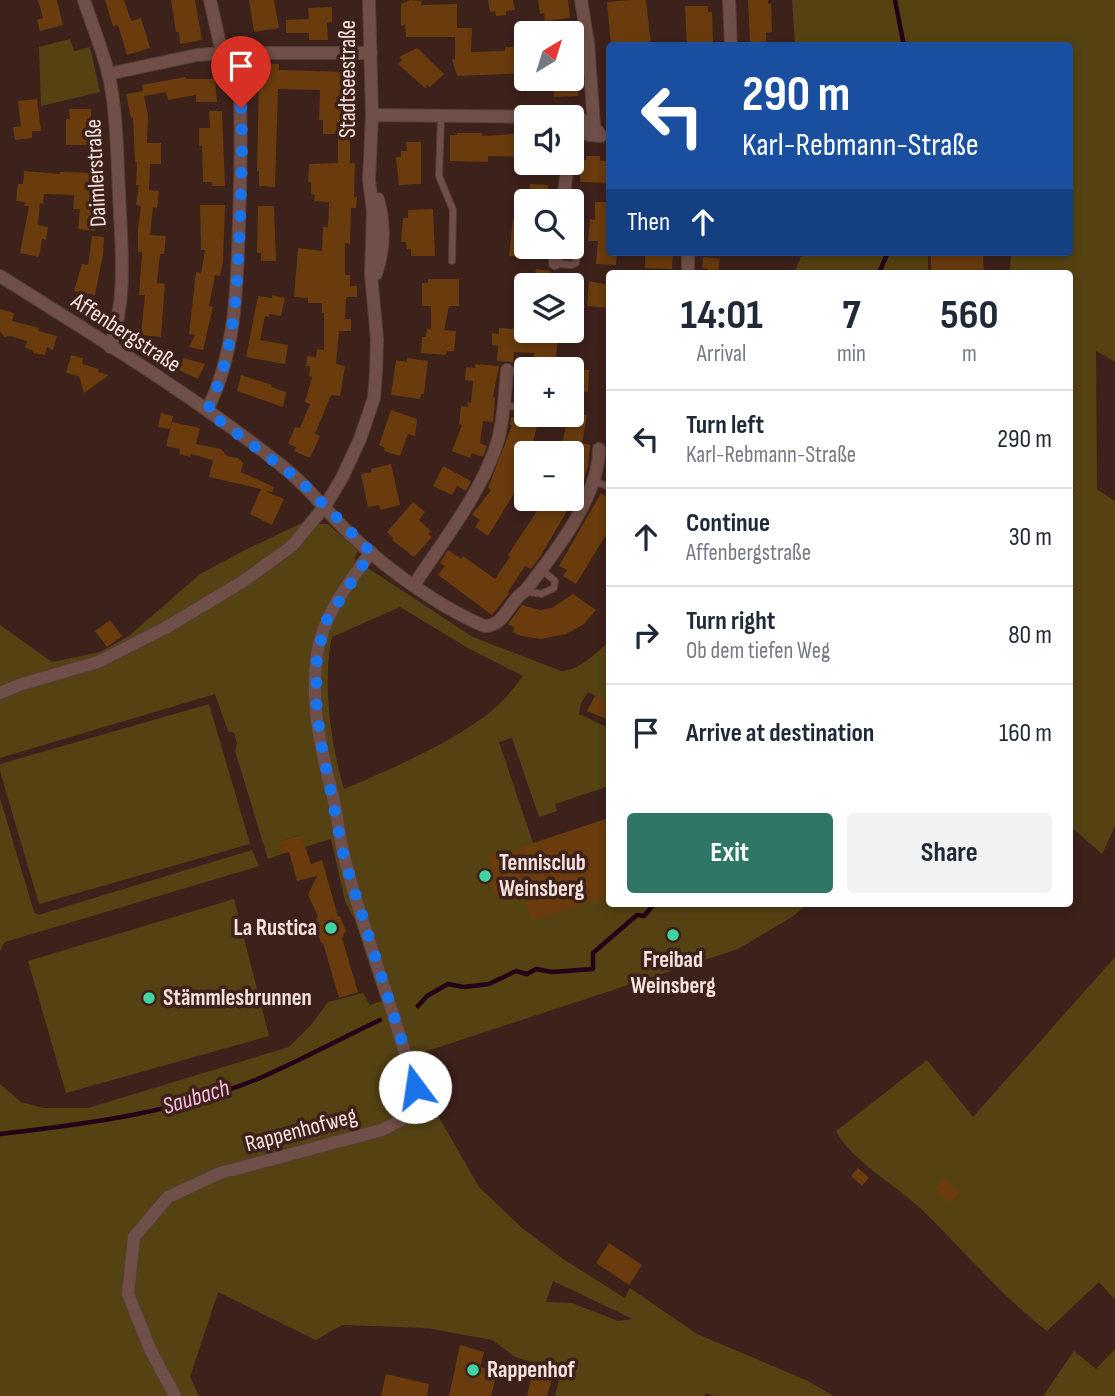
<!DOCTYPE html>
<html lang="en">
<head>
<meta charset="utf-8">
<style>
  body { margin:0; font-family:"Sofia Sans Condensed",sans-serif; background:#f2f2f3; color:#1f2937; height:100vh; display:flex; flex-direction:column; font-size:26px; white-space:nowrap }
  * { box-sizing:border-box; margin:0 }
  p { font-size:23px; color:#747a83 }
  .icon { flex:none; width:38px; height:38px; fill:none; stroke:currentColor; stroke-width:2; stroke-linecap:round; stroke-linejoin:round }
  .map { position:relative; flex:1; overflow:hidden }
  .drawer { position:absolute; left:606px; top:270px; width:467px; height:637px; display:flex; flex-direction:column; background:#fff; border-radius:7px; box-shadow:0 4px 10px #0003 }
  .drawer>* { flex:none }
  .top-card { position:absolute; left:606px; top:42px; width:467px; height:214px; border-radius:7px; box-shadow:0 4px 10px #0003; background:#1a4fa0; color:#fff; overflow:hidden }
  .needle { width:46px; rotate:38deg }
  .tools { position:absolute; left:514px; top:21px; display:grid; gap:14px }
  .tools a { display:grid; place-items:center; width:70px; height:70px; border-radius:7px; background:#fff; box-shadow:0 4px 10px #0003; font-size:35px }
  .pin { position:absolute; display:grid; place-items:center; width:60px; height:60px; color:#fff; margin:-72px -30px; border-radius:50% 50% 50% 0; rotate:-45deg; box-shadow:0 0 7px #0007 }
  .pin .icon { rotate:45deg }
  .me { position:absolute; width:77px; margin:-38px; rotate:346deg; stroke-linejoin:round; filter:drop-shadow(0 0 5px #0008) }
  .turn { display:flex; align-items:center; gap:24px; height:147px; padding:0 21px; font-size:32px }
  .turn .icon { width:91px; height:91px; stroke-width:2.5 }
  .turn b { display:block; font-size:49px; line-height:60px }
  .then { display:flex; align-items:center; height:66px; padding:0 21px; background:#0003; gap:14px; font-size:26px }
  .eta { display:flex; justify-content:space-evenly; align-items:center; height:119px; text-align:center }
  .eta b { font-size:42px; font-weight:700; line-height:49px }
  .cta { display:flex; gap:14px; margin-top:auto; padding:14px 21px }
  .cta a { flex:1; height:80px; border-radius:7px; background:#2f7666; color:#fff; font-size:28px; font-weight:700; line-height:80px; text-align:center }
  .cta a+a { background:#f2f2f3; color:#1f2937 }
  ul { padding:0; list-style:none }
  li { display:flex; align-items:center; gap:21px; height:98px; padding:0 21px; border-top:2px solid #e0e1e3 }
  li div { flex:1 }
  li b { display:block; font-size:26px }
  li em { font-style:normal }
  .map>svg:first-child { display:block }
</style>
</head>
<body>
<div class="map">
<svg width="1115" height="1396" viewBox="0 0 1115 1396">
  <rect width="100%" height="100%" fill="#3d211b"/>
  <g fill="#554213" fill-rule="evenodd">
    <path d="M792,0H1115V362L1096,351L1097,489L1115,501V826L1102,854L1069,825V273H1010L1011,252H1069V46L795,45Z"/>
    <path d="M70,39L74,51L90,47L100,92L41,106L39,47Z"/>
    <path d="M819,252H928V273H794L801,257Z"/>
    <path d="M302,523L328,524L358,551L354,559L473,637L561,671C578,671 597,653 609,641V720L587,711L595,696L588,692L581,703L579,714L609,728V786L555,804L557,811L539,817L512,738L499,742L533,843L609,818V903H809L792,917L738,949L415,1055L433,1107L479,1187L522,1228L563,1259L625,1298L630,1288L697,1334L806,1380L834,1396H714L706,1393L704,1396H555L561,1371L515,1357L492,1340L427,1328L342,1325L316,1340L218,1292L190,1377L199,1396H0V1084L21,1102L43,1108H88L289,1047L311,1025L328,1002L363,993L370,1005L382,1001L358,926L345,901L331,839L305,847L300,835L279,842L282,854L268,859L235,751L237,743L234,733L228,731L215,694L0,758V625L52,662L100,652L129,636L200,574L243,551ZM400,607L468,648L523,676C512,691 500,705 485,716C443,747 391,769 344,789C331,747 322,680 332,637ZM553,1281L631,1318L632,1319L618,1321L572,1303L546,1302Z"/>
    <path d="M209,704L250,844L39,904L0,771V764Z"/>
    <path d="M0,798L34,912L38,915L252,850L259,866L5,942L0,951Z"/>
    <path d="M234,899L269,1036L66,1093L28,961Z"/>
    <path d="M1115,957V1300L1099,1282L1047,1331C999,1294 962,1248 919,1207C897,1187 848,1157 836,1131L927,1060L973,1117Z"/>
    <path d="M1115,1349V1396H1043L1074,1351L1096,1369Z"/>
  </g>
  <g fill="none" stroke-linecap="round" stroke-linejoin="round">
    <g stroke="#240019" stroke-width="4.5">
      <path d="M895,0L904,46"/>
      <path d="M879,273L888,252"/>
      <path d="M418,1006L427,996L448,984L464,987L489,984L516,971L527,974L536,969L552,972L593,969V953L637,915L644,916L655,903"/>
      <path d="M0,1134C88,1124 178,1112 260,1078C301,1060 340,1039 380,1020"/>
    </g>
  </g>
  <g fill="#693b0d">
    <path d="M38,0H57L63,25L40,31L37,20L43,18Z"/>
    <path d="M105,0H124L131,21L141,18L150,48L127,55L118,25L113,26Z"/>
    <path d="M171,0H195L202,40L180,44L179,32H176Z"/>
    <path d="M249,0H274L279,28L254,32Z"/>
    <path d="M410,0L422,1L421,5L457,4V28H472L471,52L505,51V47H527V73L457,76L452,59H455V37H406L405,25L401,26V4Z"/>
    <path d="M488,0H513L515,10L506,11V15L496,16L495,11L490,12Z"/>
    <path d="M538,0H568L570,18L545,21L544,13L540,14Z"/>
    <path d="M629,0H646L651,46H611L607,2Z"/>
    <path d="M748,0H768V4L771,3L772,32L766,33V42L750,43Z"/>
    <path d="M685,6H708V12H712L713,46H687Z"/>
    <path d="M332,7V22L327,23L328,40H309V33H286V20L309,19L308,8Z"/>
    <path d="M417,48L444,74L430,87L427,85L425,88L398,64L402,60L399,57Z"/>
    <path d="M267,64H279V70L349,72L347,134H323V120H319L320,90L278,89L275,187L259,186V171H257L259,76H262V70H267Z"/>
    <path d="M185,77L186,79H215L217,102H196V95L168,100L166,92L144,96L148,115L147,143H161V164H150L149,190L159,191L157,208L153,207L150,235L166,236L164,254H160L157,283L165,284L161,337L141,335L145,295H139L142,252H138V230L141,206L136,205L139,185H136L137,162H135L133,117L131,118L126,94L143,91L142,85Z"/>
    <path d="M553,79H578V96L554,97Z"/>
    <path d="M37,99L41,131H32V138L15,140L13,127L21,126L18,101Z"/>
    <path d="M69,109H91V131H87V145H66V119H70Z"/>
    <path d="M209,111H222L225,186H212V182H203L202,146H199V128H210Z"/>
    <path d="M457,133H482V136L527,133V157L488,156V162L450,161V135H457Z"/>
    <path d="M350,134V163H355L354,197H357L356,208H351L350,244L345,243V275H350V286H357V297H346L345,319H351V331H339L336,364L345,366L340,396L331,395L315,434L320,436L310,458L294,451L296,447L288,444L295,427L300,428L310,404L305,402L312,377L309,376L310,366H306L307,356L316,357L317,349L324,350V313H322V303H308V298L294,297L298,248L322,251L323,227H328L329,202L314,201L315,195L311,194V182H308L309,164L338,163V135Z"/>
    <path d="M406,142H421V184L399,185L396,157H401V151H407Z"/>
    <path d="M586,156H600V161H609V183L580,182L581,160H586Z"/>
    <path d="M24,171L60,174V172L97,173L96,201H99L95,231L78,229L80,209H73L74,195L44,194L43,204L40,203L38,225L48,227L46,240L42,239L39,257L20,253L29,206H24L25,202L16,201L18,184H23Z"/>
    <path d="M530,184L548,185L547,201H529Z"/>
    <path d="M595,202H609V252H617L616,265L596,264L598,241H588L590,219L595,220Z"/>
    <path d="M200,205H225L223,262L220,276L215,275L209,306L213,307L203,350L189,347L195,335L189,334L196,272L201,273L205,250H201Z"/>
    <path d="M258,206H274L276,261H261V253H257Z"/>
    <path d="M433,209L435,256H411V249H407L406,242H401L403,218H408V210Z"/>
    <path d="M513,219L527,220V247H536L535,259L509,256Z"/>
    <path d="M92,236L104,237L103,255L95,295L74,291L82,264L88,265Z"/>
    <path d="M645,252H673L672,269L645,268Z"/>
    <path d="M931,252H983L984,273H931Z"/>
    <path d="M703,257L720,259L718,273H707L708,269L702,268Z"/>
    <path d="M536,269L550,271L548,285H534Z"/>
    <path d="M428,279H459V306H449L444,330L456,331L454,351H447L446,355L421,353L422,337H426L427,329H431V306H422V283H428Z"/>
    <path d="M589,281L609,285V308L587,306Z"/>
    <path d="M272,295L285,298L281,316L269,314V317L265,316L260,340L288,345L285,364L246,357L258,296L272,298Z"/>
    <path d="M0,309L14,313L12,321L39,328L38,331L57,336L53,350L47,347L45,355L33,353V350L25,348L27,341L10,336L4,337L0,331Z"/>
    <path d="M499,328L551,331V338H558L555,366L533,364L534,353L514,352L513,362L497,361L498,346L492,345V333L499,334Z"/>
    <path d="M71,355L83,358L82,364L99,369L98,372L109,375L84,393L79,376L66,373Z"/>
    <path d="M184,358L205,364L198,379L179,370Z"/>
    <path d="M407,358L428,361L424,394H421L420,399L391,395L396,360L407,362Z"/>
    <path d="M475,364L499,366L493,397L495,398L493,422L483,421L480,443L487,446L483,457L472,453L470,458L452,451L462,425L459,424L461,406L468,407V402L471,403L473,381L465,380L466,367L475,368Z"/>
    <path d="M572,369L589,370L588,392L572,391Z"/>
    <path d="M241,375L272,385L271,387L286,392L283,407L237,391Z"/>
    <path d="M391,410L417,419L415,436L408,434L400,456L384,451L385,448L379,445Z"/>
    <path d="M572,412L587,415L582,443L590,445L588,466L583,483L570,511H567L540,557L531,569L525,566L508,592L509,594L492,615L438,575L445,566L440,563L448,550L461,559L463,556L495,579L510,557L508,555L545,499H572V453H564L565,449H561L568,415H572Z"/>
    <path d="M161,413L173,416L170,429L158,427Z"/>
    <path d="M511,417L538,423L530,453H527L525,466L512,497L488,536L475,527L480,520L472,515L491,490L488,488L512,425H510Z"/>
    <path d="M172,422L200,428L196,444L221,449L227,456L238,458L243,463L241,472L274,487L272,492L265,491L284,499L272,525L250,514L261,489L209,477L213,460L191,454L190,457L179,454L180,449L166,446Z"/>
    <path d="M391,464L400,505L380,510L379,505L368,507L361,474L372,472L371,469Z"/>
    <path d="M443,466L471,481L466,491L457,486L452,495L433,486Z"/>
    <path d="M601,493L609,498V530L576,584L563,576L567,570L559,566Z"/>
    <path d="M413,502L425,512L419,520L431,531L428,534L432,537L414,557L392,540L393,538L387,532Z"/>
    <path d="M573,594L596,610L584,624L566,634L541,639L521,636L512,632L515,628L508,624L522,605L540,610L552,608Z"/>
    <path d="M110,620L122,636L107,647L95,631Z"/>
    <path d="M595,696L609,704V720L587,711Z"/>
    <path d="M609,818V896L532,921L520,887L495,895L490,882L495,880L487,855L499,851L501,854Z"/>
    <path d="M301,835L311,864L322,860L338,917L340,916L346,931L342,938L358,992L339,998L323,943H321L317,930L318,926L316,920L318,916L308,895L317,876L297,881L289,852L282,854L278,842Z"/>
    <path d="M858,1168L869,1178L862,1186L851,1176Z"/>
    <path d="M945,1178L960,1193L949,1203L934,1188Z"/>
    <path d="M609,1243L642,1265L629,1285L596,1263Z"/>
    <path d="M460,1345L484,1352L480,1367L497,1372L491,1396H449Z"/>
    <path d="M533,1370L553,1375L547,1396H527Z"/>
    <path d="M386,1374L429,1384L427,1396H381Z"/>
  </g>
  <g fill="none" stroke-linecap="round" stroke-linejoin="round">
    <defs>
      <g id="service">
        <path d="M572,42L588,43"/>
        <path d="M441,116L439,176L453,210L452,261"/>
        <path d="M555,263L571,265L576,263L577,247L572,244"/>
        <path d="M508,370L527,373"/>
        <path d="M505,405L527,409"/>
        <path d="M594,481L609,487"/>
        <path d="M525,591L541,594L554,588L555,581L542,570"/>
      </g>
      <g id="minor">
        <path d="M84,0C92,25 103,51 109,76C117,114 117,155 119,193C121,244 128,298 110,347"/>
        <path d="M210,0L222,53"/>
        <path d="M581,0L588,43L594,125"/>
        <path d="M729,0L731,46"/>
        <path d="M108,74L197,55L222,53H371"/>
        <path d="M372,115L550,117"/>
        <path d="M550,117C569,114 589,117 601,136L589,135L572,127"/>
        <path d="M563,201L568,163"/>
        <path d="M555,263L557,247"/>
        <path d="M688,273V252"/>
        <path d="M376,274C385,248 385,225 378,199"/>
        <path d="M0,276C95,336 193,395 282,466C301,481 317,499 334,518C372,559 433,604 484,626C504,628 510,599 525,591C554,554 599,497 599,449"/>
        <path d="M207,410C236,353 237,287 239,223C241,166 242,110 238,53"/>
        <path d="M414,585C444,539 482,493 498,440C504,417 505,393 507,370"/>
        <path d="M0,693L22,684L98,662L165,628L242,582L292,546L325,506L342,478L360,439L374,398L376,372L377,339L371,274L373,211L369,180L372,115L369,0"/>
        <path d="M175,1396L150,1349L128,1294L134,1237L168,1197L220,1173L382,1130L405,1118L419,1104C399,1021 366,942 345,860C339,839 338,817 333,797C321,752 310,701 317,654C323,616 348,583 371,552"/>
      </g>
    </defs>
    <use href="#service" stroke="#563e39" stroke-width="8"/>
    <use href="#minor" stroke="#563e39" stroke-width="14"/>
    <use href="#service" stroke="#6f4f47" stroke-width="6"/>
    <use href="#minor" stroke="#6f4f47" stroke-width="12"/>
  </g>
  <g fill="none" stroke-linecap="round" stroke-linejoin="round">
    <path stroke="#1a73e8" stroke-width="12" stroke-dasharray="0 21.6" d="M241,108C243,146 241,184 240,221C237,286 236,352 207,411L298,479L371,552L326,621L317,655L316,699L320,738L344,858L404,1048L415,1087"/>
  </g>
  <g fill="#42d4a0" stroke="#3d211b" stroke-width="2.5">
    <circle cx="485" cy="876" r="7"/>
    <circle cx="331" cy="928" r="7"/>
    <circle cx="673" cy="935" r="7"/>
    <circle cx="149" cy="998" r="7"/>
    <circle cx="473" cy="1370" r="7"/>
  </g>
  <g text-anchor="middle" dominant-baseline="central" stroke-width="7" stroke-linejoin="round" paint-order="stroke">
    <g font-size="23" fill="#f6e2de" stroke="#3d211b">
      <text transform="translate(348 79) rotate(-90)">Stadtseestraße</text>
      <text transform="translate(96 173) rotate(-93)">Daimlerstraße</text>
      <text transform="translate(126 333) rotate(33)">Affenbergstraße</text>
      <text transform="translate(301 1130) rotate(-15)">Rappenhofweg</text>
    </g>
    <g font-size="23" font-weight="bold" fill="#f6e2de" stroke="#3d211b" text-anchor="start">
      <text x="499" y="863">Tennisclub<tspan x="499" dy="26">Weinsberg</tspan></text>
      <text x="317" y="928" text-anchor="end">La Rustica</text>
      <text x="673" y="960" text-anchor="middle">Freibad<tspan x="673" dy="26">Weinsberg</tspan></text>
      <text x="163" y="998">Stämmlesbrunnen</text>
      <text x="487" y="1370">Rappenhof</text>
    </g>
    <g font-size="24" font-style="italic" fill="#fdbae4" stroke="#3d211b">
      <text transform="translate(196 1097) rotate(-17)">Saubach</text>
    </g>
  </g>
</svg>
<div class="tools">
<a><svg class="needle" viewBox="-14 -14 28 28"><path d="M0-13l5 13h-10z" fill="#e53935"/><path d="M0 13l5-13h-10z" fill="#747a83"/></svg></a>
<a><svg class="icon" aria-label="sound" viewBox="0 0 24 24"><path d="M4 9h4l5-4v14l-5-4H4zM17 9q2 3 0 6"/></svg></a>
<a><svg class="icon" aria-label="search" viewBox="0 0 24 24"><circle cx="10" cy="10" r="6"/><path d="M15 15l6 6"/></svg></a>
<a><svg class="icon" aria-label="layers" viewBox="0 0 24 24"><path d="M12 4l9 5-9 5-9-5zM3 14l9 5 9-5"/></svg></a>
<a>+</a>
<a>−</a>
</div>
<div class="pin" style="left:241px;top:108px;background:#d93025"><svg class="icon" aria-label="arrive" viewBox="0 0 24 24"><path d="M6 21V4h12l-3 4 3 4H6"/></svg></div>
<svg class="me" style="left:415px;top:1087px" viewBox="-20 -20 40 40"><circle r="19" fill="#fff"/><path d="M0-13L10 11 0 6-10 11z" fill="#1a73e8"/></svg>
<div class="top-card">
<div class="turn"><svg class="icon" aria-label="left" viewBox="0 0 24 24"><path d="M17 20v-9H6M10 6l-5 5 5 5"/></svg><div><b>290 m</b>Karl-Rebmann-Straße</div></div>
<div class="then">Then<svg class="icon" aria-label="ahead" viewBox="0 0 24 24"><path d="M12 20V5M6 11l6-6 6 6"/></svg></div>
</div>
<section class="drawer">
<div class="eta">
<div><b>14:01</b><p>Arrival</p></div>
<div><b>7</b><p>min</p></div>
<div><b>560</b><p>m</p></div>
</div>
<ul>
<li><svg class="icon" aria-label="left" viewBox="0 0 24 24"><path d="M17 20v-9H6M10 6l-5 5 5 5"/></svg><div><b>Turn left</b><p>Karl-Rebmann-Straße</p></div><em>290 m</em></li>
<li><svg class="icon" aria-label="ahead" viewBox="0 0 24 24"><path d="M12 20V5M6 11l6-6 6 6"/></svg><div><b>Continue</b><p>Affenbergstraße</p></div><em>30 m</em></li>
<li><svg class="icon" aria-label="right" viewBox="0 0 24 24"><path d="M7 20v-9h11M14 6l5 5-5 5"/></svg><div><b>Turn right</b><p>Ob dem tiefen Weg</p></div><em>80 m</em></li>
<li><svg class="icon" aria-label="arrive" viewBox="0 0 24 24"><path d="M6 21V4h12l-3 4 3 4H6"/></svg><div><b>Arrive at destination</b></div><em>160 m</em></li>
</ul>
<div class="cta"><a>Exit</a><a>Share</a></div>
</section>
</div>
</body>
</html>
